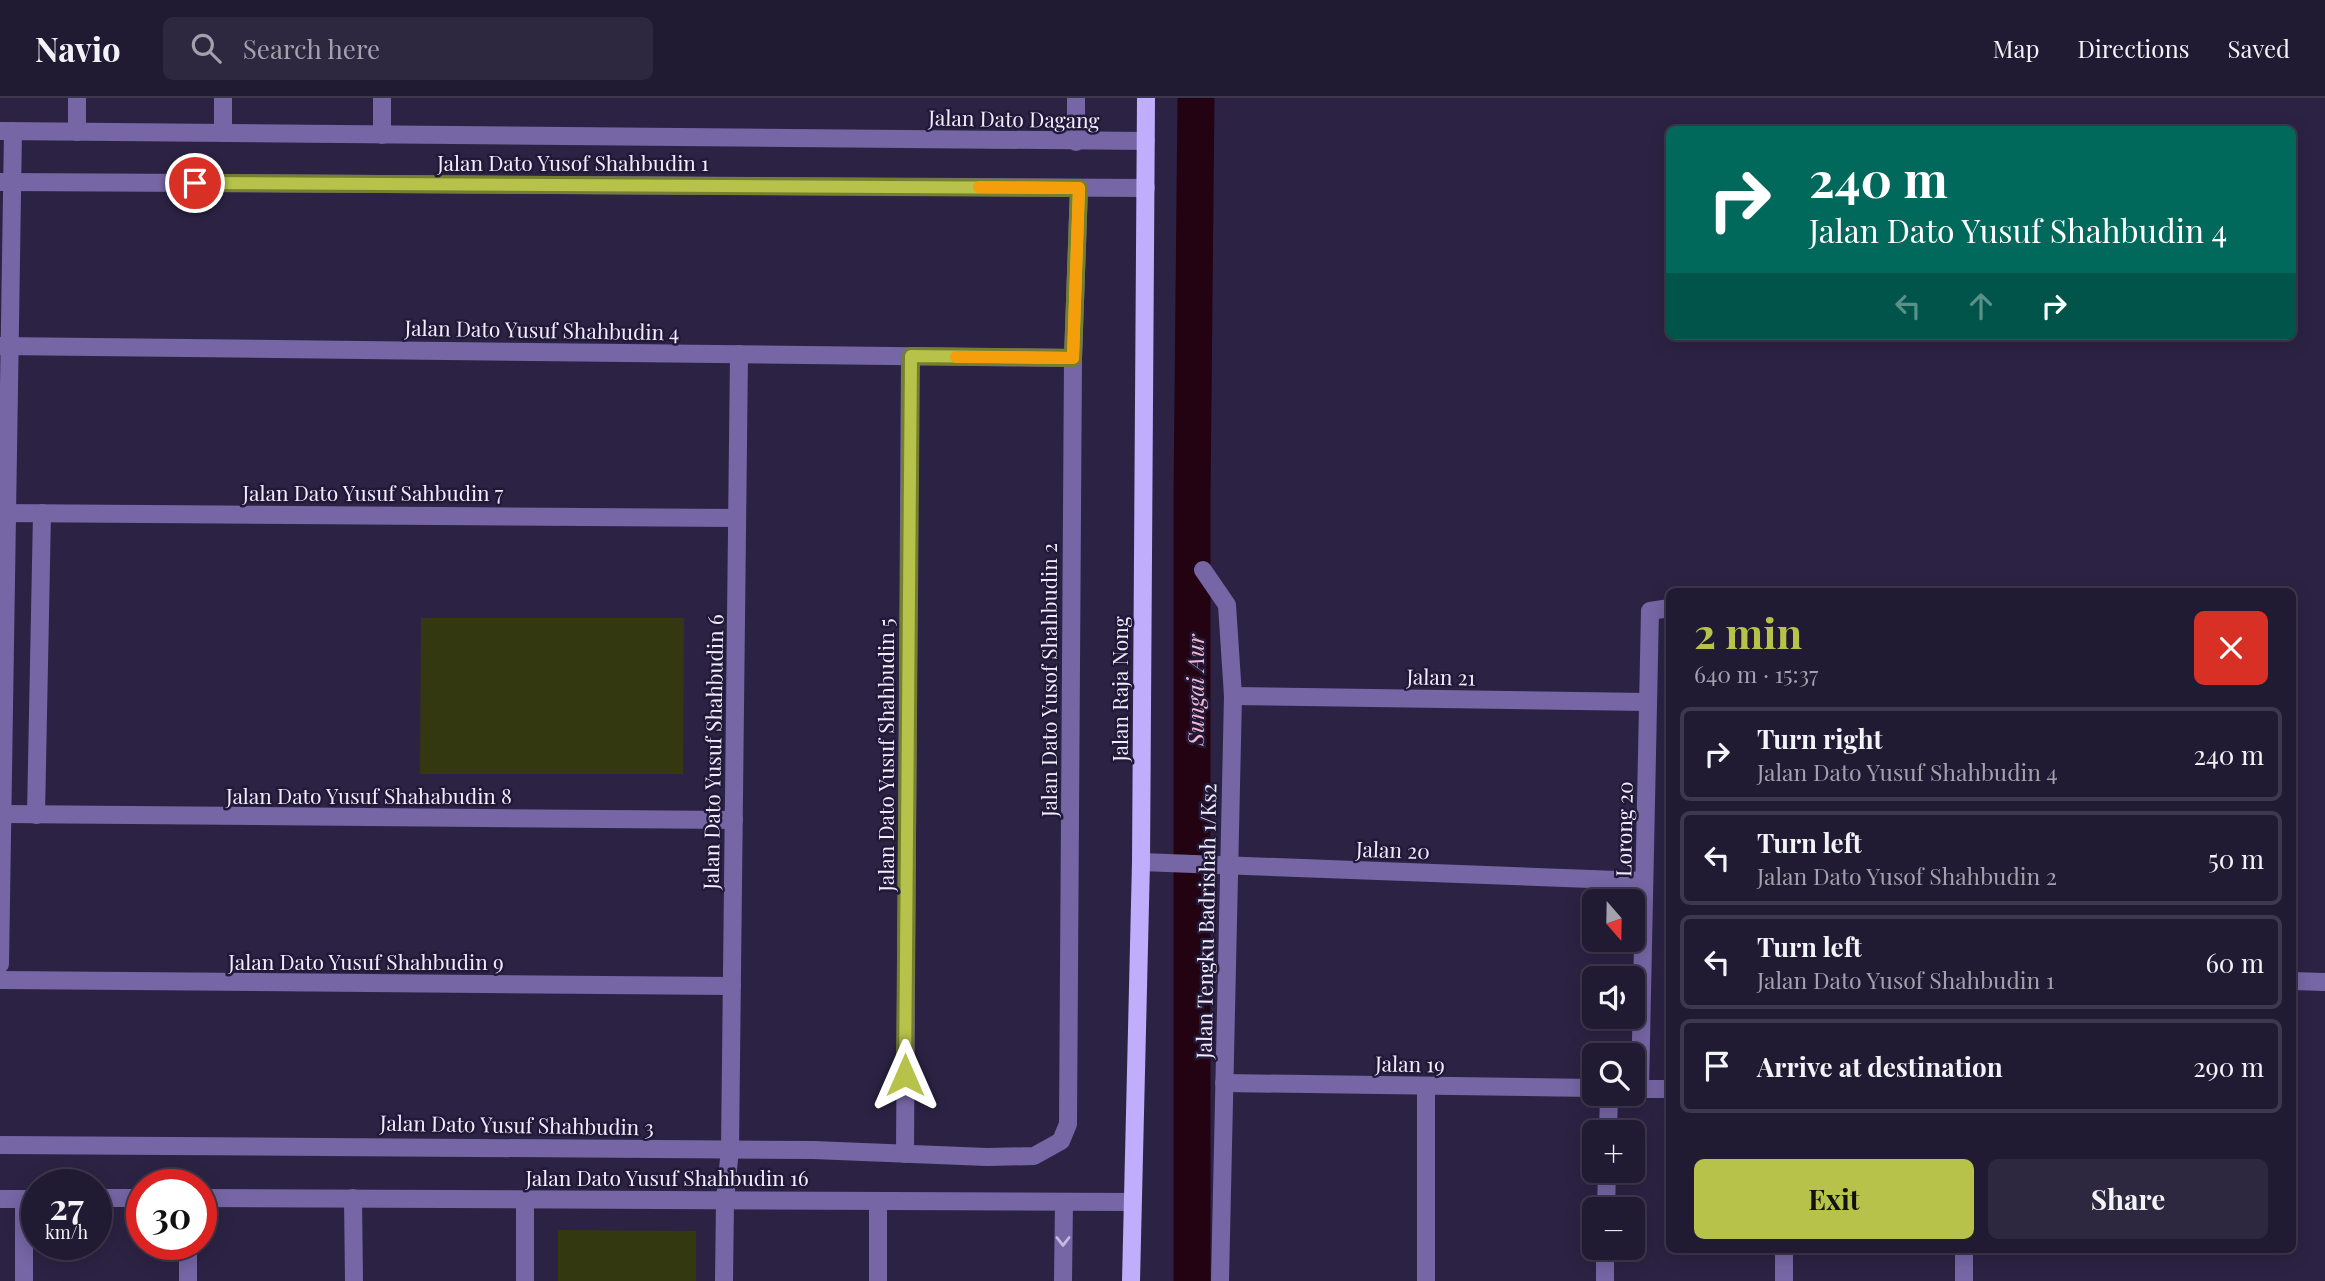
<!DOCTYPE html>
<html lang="en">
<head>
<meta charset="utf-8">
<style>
  body { margin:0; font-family:"Playfair Display",serif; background:#2d273f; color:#f1f3f6; height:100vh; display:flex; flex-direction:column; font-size:26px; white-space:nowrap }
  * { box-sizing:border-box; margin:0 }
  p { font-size:23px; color:#a2a1ac }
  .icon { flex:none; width:38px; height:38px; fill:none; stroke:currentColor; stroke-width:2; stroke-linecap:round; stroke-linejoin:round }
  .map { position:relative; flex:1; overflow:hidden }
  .drawer { position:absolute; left:1666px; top:490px; width:630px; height:665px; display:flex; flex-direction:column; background:#211a33; border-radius:10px; box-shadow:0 4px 18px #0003,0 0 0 2px #3e384e }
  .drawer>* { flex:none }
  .top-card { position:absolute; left:1666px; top:28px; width:630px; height:214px; border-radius:10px; box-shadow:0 4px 18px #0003,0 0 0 2px #3e384e; background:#00695c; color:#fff; overflow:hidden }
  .needle { width:46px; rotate:160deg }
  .controls { position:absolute; left:1582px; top:791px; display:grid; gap:14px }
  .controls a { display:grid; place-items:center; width:63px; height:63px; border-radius:10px; background:#211a33; box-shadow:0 4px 18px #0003,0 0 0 2px #3e384e; font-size:35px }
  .speed { position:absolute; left:21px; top:1071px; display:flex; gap:14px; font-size:35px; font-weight:700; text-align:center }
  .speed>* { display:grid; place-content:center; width:91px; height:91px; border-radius:50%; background:#211a33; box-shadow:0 4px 18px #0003,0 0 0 2px #3e384e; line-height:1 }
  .speed small { font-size:18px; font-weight:400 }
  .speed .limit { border:10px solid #d22; background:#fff; color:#111 }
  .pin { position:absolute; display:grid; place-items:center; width:60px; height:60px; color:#fff; margin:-30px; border:4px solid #fff; border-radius:50%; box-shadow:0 2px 7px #0007 }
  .me { position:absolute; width:77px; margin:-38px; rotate:0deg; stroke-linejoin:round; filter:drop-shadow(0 0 5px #0008) }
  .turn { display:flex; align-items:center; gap:24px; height:147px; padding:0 28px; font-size:32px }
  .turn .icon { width:91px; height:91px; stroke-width:2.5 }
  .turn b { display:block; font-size:49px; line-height:60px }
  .lanes { display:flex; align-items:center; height:66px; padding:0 28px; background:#0003; justify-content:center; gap:35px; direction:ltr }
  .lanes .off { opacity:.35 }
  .round { display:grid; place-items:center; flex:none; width:74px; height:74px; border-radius:10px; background:#2d273f }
  .head { display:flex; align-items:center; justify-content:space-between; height:119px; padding:0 28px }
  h1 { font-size:42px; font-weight:700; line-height:52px; color:#b6c249 }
  .cta { display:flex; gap:14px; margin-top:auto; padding:14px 28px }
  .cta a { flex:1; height:80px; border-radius:10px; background:#b6c249; color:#111; font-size:28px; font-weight:700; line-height:80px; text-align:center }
  .cta a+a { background:#2d273f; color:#f1f3f6 }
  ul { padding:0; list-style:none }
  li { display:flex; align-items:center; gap:21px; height:94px; margin:0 14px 10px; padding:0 14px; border:4px solid #3e384e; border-radius:10px }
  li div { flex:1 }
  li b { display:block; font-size:26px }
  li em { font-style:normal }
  header { display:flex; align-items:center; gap:42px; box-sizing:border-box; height:98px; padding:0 35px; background:#211a33; border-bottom:2px solid #3e384e }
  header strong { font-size:33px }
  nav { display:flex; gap:38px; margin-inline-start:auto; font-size:24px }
  .search { width:490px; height:63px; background:#2d273f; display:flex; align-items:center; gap:18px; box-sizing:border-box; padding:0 24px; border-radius:10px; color:#a2a1ac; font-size:26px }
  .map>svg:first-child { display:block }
</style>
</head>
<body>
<header>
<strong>Navio</strong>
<div class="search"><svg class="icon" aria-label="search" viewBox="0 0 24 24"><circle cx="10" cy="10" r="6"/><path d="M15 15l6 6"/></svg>Search here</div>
<nav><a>Map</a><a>Directions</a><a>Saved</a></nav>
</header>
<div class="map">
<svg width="2325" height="1183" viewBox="0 0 2325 1183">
  <rect width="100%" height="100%" fill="#2c2344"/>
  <g fill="#343810">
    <path d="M421,520H684L683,676H420Z"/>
    <path d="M558,1132L696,1133V1183H558Z"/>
  </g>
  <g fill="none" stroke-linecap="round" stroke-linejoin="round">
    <path stroke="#230212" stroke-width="37" d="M1192,1183V399L1196,0"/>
    <g stroke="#7666a6" stroke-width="18">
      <path d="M77,0V34"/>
      <path d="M382,0V37"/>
      <path d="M1076,0V44"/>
      <path d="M0,33L1146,43"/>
      <path d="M223,35V0"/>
      <path d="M0,84L1146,90"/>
      <path d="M0,248L1073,260"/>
      <path d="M0,415L737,420"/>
      <path d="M1203,472L1227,507L1233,598L1220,1183"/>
      <path d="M1233,598L1648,604"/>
      <path d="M3,716L734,722"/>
      <path d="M36,717L42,415"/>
      <path d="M1141,764L1644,783"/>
      <path d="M0,866L13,33"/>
      <path d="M0,882L732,888"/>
      <path d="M2292,883L2325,884"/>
      <path d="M1224,985L1594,990"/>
      <path d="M1633,991H1670"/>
      <path d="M1640,991L1650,513L1670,510"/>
      <path d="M1608,1034L1609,996"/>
      <path d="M0,1047L813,1052L987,1059L1034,1058L1061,1043L1068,1026L1073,260L1079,90"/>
      <path d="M905,1056L910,258"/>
      <path d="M96,1100H142"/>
      <path d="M201,1100L1132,1104"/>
      <path d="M353,1100L354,1183"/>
      <path d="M0,1101H37"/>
      <path d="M24,1101V1183"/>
      <path d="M525,1101V1183"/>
      <path d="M878,1103V1183"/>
      <path d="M1606,1111L1607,1073"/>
      <path d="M188,1146V1183"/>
      <path d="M724,1183L725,1102L730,1051L739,256"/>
      <path d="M1063,1183L1064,1104"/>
      <path d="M1426,1183V988"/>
      <path d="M1605,1183V1150"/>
      <path d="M1784,1183V1152"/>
      <path d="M1964,1183V1152"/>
    </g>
    <path stroke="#c0adfc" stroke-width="18" d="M1131,1183L1141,764L1146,0"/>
  </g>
  <defs><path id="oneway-chevron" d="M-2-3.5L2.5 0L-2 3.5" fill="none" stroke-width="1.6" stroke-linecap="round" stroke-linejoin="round" transform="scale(1.75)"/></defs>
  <use stroke="#c5bddf" href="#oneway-chevron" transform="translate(1063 1143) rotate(90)"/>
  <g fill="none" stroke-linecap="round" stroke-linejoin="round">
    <defs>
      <path id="route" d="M195,85L1079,90L1073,260L911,258L905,977"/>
    </defs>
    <use href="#route" stroke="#767e2f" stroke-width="18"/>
    <use href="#route" stroke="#b6c249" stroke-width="12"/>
    <path stroke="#f59e0b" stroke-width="12" d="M956,259L1073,260L1079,90L979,89"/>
  </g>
  <g text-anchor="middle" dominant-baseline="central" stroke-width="5" stroke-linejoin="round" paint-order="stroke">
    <g font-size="21" fill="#efecfe" stroke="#221939">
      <text transform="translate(1014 20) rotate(1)">Jalan Dato Dagang</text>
      <text x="573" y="64">Jalan Dato Yusof Shahbudin 1</text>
      <text transform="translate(542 231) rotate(1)">Jalan Dato Yusuf Shahbudin 4</text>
      <text x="373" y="394">Jalan Dato Yusuf Sahbudin 7</text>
      <text transform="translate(1441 578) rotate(1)">Jalan 21</text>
      <text transform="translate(1048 582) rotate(-90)">Jalan Dato Yusof Shahbudin 2</text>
      <text transform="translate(1119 591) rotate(-90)">Jalan Raja Nong</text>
      <text transform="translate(712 654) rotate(-89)">Jalan Dato Yusuf Shahbudin 6</text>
      <text transform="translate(885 657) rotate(-90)">Jalan Dato Yusuf Shahbudin 5</text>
      <text x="369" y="697">Jalan Dato Yusuf Shahabudin 8</text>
      <text transform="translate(1623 731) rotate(-89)">Lorong 20</text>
      <text transform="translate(1393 751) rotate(2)">Jalan 20</text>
      <text transform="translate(1205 823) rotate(-89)">Jalan Tengku Badrishah 1/Ks2</text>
      <text x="366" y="863">Jalan Dato Yusuf Shahbudin 9</text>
      <text transform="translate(1410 965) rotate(1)">Jalan 19</text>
      <text transform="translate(517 1026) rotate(1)">Jalan Dato Yusuf Shahbudin 3</text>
      <text x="667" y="1079">Jalan Dato Yusuf Shahbudin 16</text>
    </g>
    <g font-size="23" font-style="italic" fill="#f5b8cf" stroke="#221939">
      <text transform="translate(1194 592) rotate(-90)">Sungai Aur</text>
    </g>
  </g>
</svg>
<div class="controls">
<a><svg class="needle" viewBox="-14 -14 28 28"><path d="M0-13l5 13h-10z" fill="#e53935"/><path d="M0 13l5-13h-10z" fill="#a2a1ac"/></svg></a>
<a><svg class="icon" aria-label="sound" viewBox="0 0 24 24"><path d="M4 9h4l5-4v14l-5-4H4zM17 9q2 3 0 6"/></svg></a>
<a><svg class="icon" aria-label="search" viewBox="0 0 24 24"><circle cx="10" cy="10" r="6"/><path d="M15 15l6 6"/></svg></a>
<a>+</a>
<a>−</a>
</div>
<div class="speed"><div>27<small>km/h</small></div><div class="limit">30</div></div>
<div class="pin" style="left:195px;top:85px;background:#d93025"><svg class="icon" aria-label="arrive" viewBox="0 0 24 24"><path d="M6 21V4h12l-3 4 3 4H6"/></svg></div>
<svg class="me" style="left:905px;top:977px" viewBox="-20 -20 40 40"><path d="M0-17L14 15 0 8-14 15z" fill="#b6c249" stroke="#fff" stroke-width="4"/></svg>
<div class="top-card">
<div class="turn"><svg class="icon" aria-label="right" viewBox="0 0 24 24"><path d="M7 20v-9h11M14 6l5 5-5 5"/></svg><div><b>240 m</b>Jalan Dato Yusuf Shahbudin 4</div></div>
<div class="lanes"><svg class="icon off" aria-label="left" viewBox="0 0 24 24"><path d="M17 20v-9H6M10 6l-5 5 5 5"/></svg><svg class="icon off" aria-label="ahead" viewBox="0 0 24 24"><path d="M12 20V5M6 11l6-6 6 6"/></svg><svg class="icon" aria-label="right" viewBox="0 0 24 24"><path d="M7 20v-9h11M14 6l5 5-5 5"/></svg></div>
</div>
<section class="drawer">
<div class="head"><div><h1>2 min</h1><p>640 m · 15:37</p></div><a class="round" style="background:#d93025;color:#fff"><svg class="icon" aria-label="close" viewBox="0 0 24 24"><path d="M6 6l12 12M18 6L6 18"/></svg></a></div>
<ul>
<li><svg class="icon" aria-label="right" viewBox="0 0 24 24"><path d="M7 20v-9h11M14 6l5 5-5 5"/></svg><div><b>Turn right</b><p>Jalan Dato Yusuf Shahbudin 4</p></div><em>240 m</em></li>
<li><svg class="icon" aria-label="left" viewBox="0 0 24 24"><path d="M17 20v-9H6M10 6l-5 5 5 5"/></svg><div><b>Turn left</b><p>Jalan Dato Yusof Shahbudin 2</p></div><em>50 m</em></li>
<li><svg class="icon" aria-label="left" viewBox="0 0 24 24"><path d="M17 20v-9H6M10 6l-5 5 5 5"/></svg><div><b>Turn left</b><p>Jalan Dato Yusof Shahbudin 1</p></div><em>60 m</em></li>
<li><svg class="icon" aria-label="arrive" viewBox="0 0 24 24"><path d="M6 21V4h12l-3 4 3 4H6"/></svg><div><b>Arrive at destination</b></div><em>290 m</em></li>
</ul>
<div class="cta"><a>Exit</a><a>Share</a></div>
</section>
</div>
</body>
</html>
